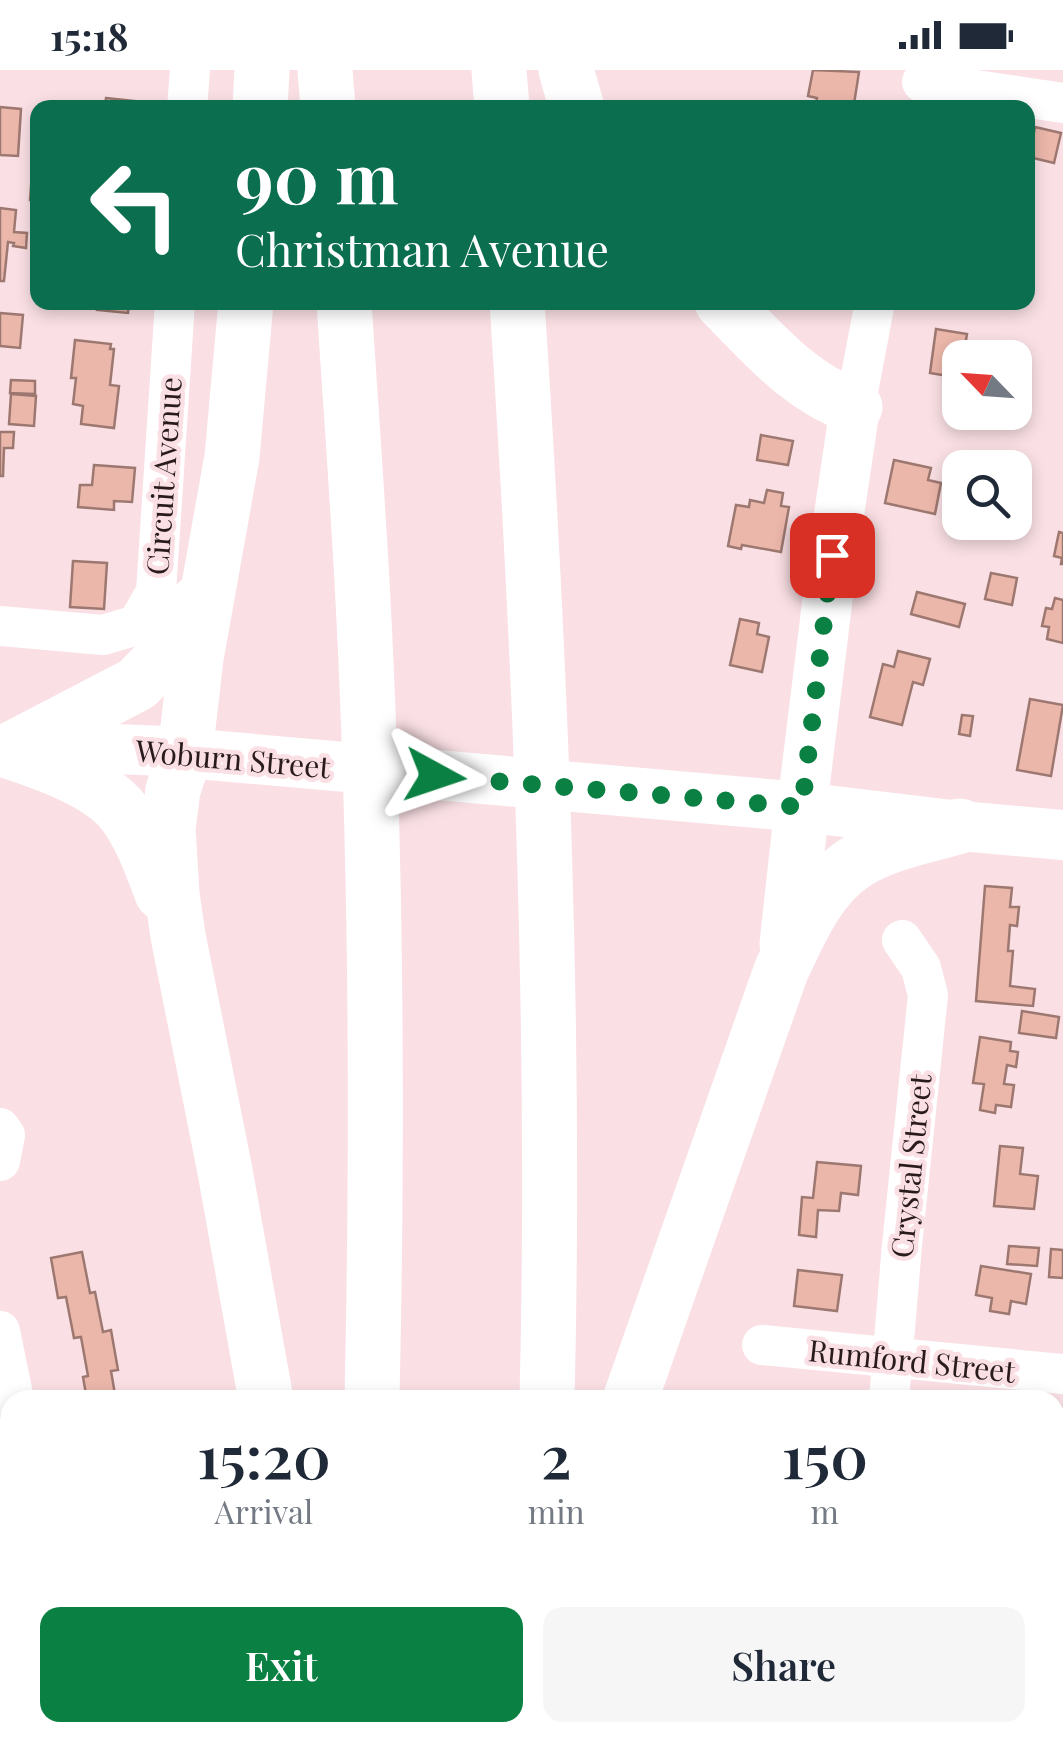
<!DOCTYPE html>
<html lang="en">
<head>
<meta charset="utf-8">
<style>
  body { margin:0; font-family:"Playfair Display",serif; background:#f6f6f7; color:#1f2937; height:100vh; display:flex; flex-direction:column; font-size:38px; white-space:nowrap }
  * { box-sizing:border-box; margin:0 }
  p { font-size:32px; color:#747a83 }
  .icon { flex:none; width:55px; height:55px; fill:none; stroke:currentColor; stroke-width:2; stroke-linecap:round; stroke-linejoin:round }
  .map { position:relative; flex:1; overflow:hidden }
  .details { position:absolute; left:0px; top:1320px; width:1065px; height:352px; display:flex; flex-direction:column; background:#fff; border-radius:30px 30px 0 0; box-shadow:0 5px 15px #0003 }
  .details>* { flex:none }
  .banner { position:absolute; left:30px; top:30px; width:1005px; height:210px; border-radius:20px; box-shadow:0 5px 15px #0003; background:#0b6e4f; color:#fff; overflow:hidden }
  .needle { width:65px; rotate:295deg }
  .fabs { position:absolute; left:942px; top:270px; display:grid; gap:20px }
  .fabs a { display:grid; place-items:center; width:90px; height:90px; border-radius:20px; background:#fff; box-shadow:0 5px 15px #0003; font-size:50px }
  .pin { position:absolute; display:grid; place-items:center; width:85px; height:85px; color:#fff; margin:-42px; border-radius:20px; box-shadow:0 5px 15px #0006 }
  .me { position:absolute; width:110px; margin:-55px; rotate:95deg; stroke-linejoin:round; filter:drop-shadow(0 0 8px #0008) }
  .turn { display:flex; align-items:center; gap:35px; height:210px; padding:0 40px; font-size:45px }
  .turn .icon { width:130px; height:130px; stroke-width:2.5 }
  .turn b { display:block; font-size:70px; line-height:85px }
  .eta { display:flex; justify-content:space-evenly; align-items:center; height:170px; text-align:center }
  .eta b { font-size:60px; font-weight:600; line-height:70px }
  .primary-button { display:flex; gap:20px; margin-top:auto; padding:20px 40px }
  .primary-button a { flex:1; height:115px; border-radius:20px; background:#0b8043; color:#fff; font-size:40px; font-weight:600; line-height:115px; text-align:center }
  .primary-button a+a { background:#f6f6f7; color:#1f2937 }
  .status { display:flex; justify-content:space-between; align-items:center; height:70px; padding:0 50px; background:#fff; direction:ltr }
  .status svg { height:28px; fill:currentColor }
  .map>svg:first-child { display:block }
</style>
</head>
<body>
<div class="status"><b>15:18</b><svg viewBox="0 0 49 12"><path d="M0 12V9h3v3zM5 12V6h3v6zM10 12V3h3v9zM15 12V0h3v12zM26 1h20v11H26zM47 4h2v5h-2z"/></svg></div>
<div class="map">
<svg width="1063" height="1671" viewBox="0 0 1063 1671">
  <rect width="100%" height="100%" fill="#fae0e5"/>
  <g fill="#ecb7ab" stroke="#9d7870" stroke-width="2.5">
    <path d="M813,0L859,2L854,34L850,33L849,38H815L817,28L808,26Z"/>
    <path d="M106,28L163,34L162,38H105Z"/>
    <path d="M0,37L21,39L18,86L0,85Z"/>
    <path d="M1035,57L1061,63L1054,93L1029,87Z"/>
    <path d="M32,103H38V130H30Z"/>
    <path d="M0,138L16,140L14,162L27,163L26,178L13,176L14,173L8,172L4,211H0Z"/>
    <path d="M98,232H137V235L129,234L128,243L97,240Z"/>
    <path d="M0,243L23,245L20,278L0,276Z"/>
    <path d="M936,259L967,264L963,288H960V308L930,303Z"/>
    <path d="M75,270L111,274L110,279H114L110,315L119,316L114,358L81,354L83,336L73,334L76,308H71Z"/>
    <path d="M11,310L35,311V324L10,323Z"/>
    <path d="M11,324L36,326L34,356L9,354Z"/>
    <path d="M0,362H14L13,378H4L3,406H0Z"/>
    <path d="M761,365L793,371L788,395L757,390Z"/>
    <path d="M894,390L931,398L928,410L941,413L935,444L885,433Z"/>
    <path d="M94,395L135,398L132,432L114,431V440L78,437L80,415H92Z"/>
    <path d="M767,420L783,423L781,436L789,437L781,482L742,475L741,479L728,476L736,435L749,437L750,430L764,433Z"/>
    <path d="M1059,462L1063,463V494H1061L1062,488L1054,486Z"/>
    <path d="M73,491L107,493L104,539L70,537Z"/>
    <path d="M991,503L1017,508L1012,535L985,529Z"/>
    <path d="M917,522L965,534L959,557L911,544Z"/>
    <path d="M1055,528L1063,530V573L1047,569L1049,557L1042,556L1046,538L1052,539Z"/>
    <path d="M740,549L759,553L757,564L769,567L762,602L730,595Z"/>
    <path d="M898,581L930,589L923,615L913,612L902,655L870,647L883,594L894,597Z"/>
    <path d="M1030,629L1063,635L1051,706L1017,700Z"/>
    <path d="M962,645L973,646L970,666L959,664Z"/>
    <path d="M985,816L1012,818L1010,837H1019L1017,856L1010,855L1008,881H1013L1010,916L1035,919L1033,936L976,931Z"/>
    <path d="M1022,941L1059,947L1056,968L1019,963Z"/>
    <path d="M980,967L1011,972L1010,981L1018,982L1016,997L1007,995L1004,1014L1014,1015L1011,1037L996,1035L995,1043L980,1040L984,1014L973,1013Z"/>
    <path d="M1000,1076L1023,1078L1020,1104L1038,1106L1034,1139L994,1136Z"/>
    <path d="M817,1092L861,1096L858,1125L841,1123L839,1141L818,1140L816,1167L799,1165L802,1127L813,1128Z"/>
    <path d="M1009,1176L1039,1178L1037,1196L1007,1194Z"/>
    <path d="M1051,1179L1063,1180V1208L1049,1207Z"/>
    <path d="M82,1182L90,1223L95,1222L103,1262L111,1260L118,1300L111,1301L116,1330H87L83,1307L88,1306L81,1267L74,1268L66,1227L58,1228L51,1188Z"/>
    <path d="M981,1196L1031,1204L1026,1234L1011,1231L1009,1244L990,1241L992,1228L976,1225Z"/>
    <path d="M798,1200L842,1205L837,1241L794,1236Z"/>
    <path d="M1055,1379L1063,1380V1431H1055Z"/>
    <path d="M1055,1465L1063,1466L1062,1515L1055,1514Z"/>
    <path d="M10,1574V1662H34L36,1671H6L0,1643V1576Z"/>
  </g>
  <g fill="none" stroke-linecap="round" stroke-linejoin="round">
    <g stroke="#fff" stroke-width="40">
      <path d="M922,12L1063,33"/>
      <path d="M187,38L190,0"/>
      <path d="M855,337L875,232"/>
      <path d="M0,556L103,565L137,555L156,522L175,232"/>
      <path d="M0,1058L5,1065L0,1091"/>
      <path d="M0,1261L14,1330"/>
      <path d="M762,1275L1063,1304"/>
      <path d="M889,1330L902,1175L928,925L921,898L902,870"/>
      <path d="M83,1662L84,1671"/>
    </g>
    <g stroke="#fff" stroke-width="50">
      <path d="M12,681L94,678L163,681L802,737L960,756L1063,765"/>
      <path d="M802,737L833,485L855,337"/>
    </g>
    <g stroke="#fff" stroke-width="55">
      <path d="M325,0L328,38"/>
      <path d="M499,0L502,38"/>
      <path d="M566,0L577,38"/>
      <path d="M260,38L262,0"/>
      <path d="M246,232L232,387L196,588L185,683L173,720L168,758L172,824L178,866L225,1101L266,1330"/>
      <path d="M344,232C350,326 357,419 362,512C377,785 378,1057 372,1330"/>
      <path d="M517,232C541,598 556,964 547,1330"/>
      <path d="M722,232C765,275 798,316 855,337"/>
      <path d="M8,681L137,614L169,581L193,544L197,533"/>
      <path d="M8,681C44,693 94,710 120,738C139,760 152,796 162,823"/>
      <path d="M787,874L802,737"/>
      <path d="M630,1330L781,901C799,863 818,816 856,792C886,773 926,766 960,756"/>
      <path d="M318,1662L319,1671"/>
      <path d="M365,1671V1662"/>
      <path d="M563,1671L564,1662"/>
    </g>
    <defs>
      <g id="rail">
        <path d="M1055,1617L1063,1615"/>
        <path d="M1055,1634L1063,1632"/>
        <path d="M829,1671L861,1662"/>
        <path d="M895,1671L929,1662"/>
      </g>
    </defs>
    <use href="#rail" stroke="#4f3e41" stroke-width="11"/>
    <use href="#rail" stroke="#fae0e5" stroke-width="8" stroke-dasharray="22" stroke-linecap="butt"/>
  </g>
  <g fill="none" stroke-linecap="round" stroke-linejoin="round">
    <path stroke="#0b8043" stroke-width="18" stroke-dasharray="0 32.4" d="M435,706L802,737L832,485"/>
  </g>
  <g text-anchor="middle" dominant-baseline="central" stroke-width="9" stroke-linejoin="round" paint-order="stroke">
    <g font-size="30" fill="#291a1d" stroke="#fae0e5">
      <text transform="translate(163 406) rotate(-86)">Circuit Avenue</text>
      <text transform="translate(233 688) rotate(5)">Woburn Street</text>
      <text transform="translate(910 1096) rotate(-84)">Crystal Street</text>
      <text transform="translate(912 1290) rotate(6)">Rumford Street</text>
    </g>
  </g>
</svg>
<div class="fabs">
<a><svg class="needle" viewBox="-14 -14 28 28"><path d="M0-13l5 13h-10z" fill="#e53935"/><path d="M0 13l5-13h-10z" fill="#747a83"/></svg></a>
<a><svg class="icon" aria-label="search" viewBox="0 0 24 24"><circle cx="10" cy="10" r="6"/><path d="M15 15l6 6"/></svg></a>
</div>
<div class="pin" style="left:832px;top:485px;background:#d93025"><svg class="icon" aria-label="arrive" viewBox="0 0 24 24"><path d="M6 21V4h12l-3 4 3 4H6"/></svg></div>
<svg class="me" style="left:435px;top:706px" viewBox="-20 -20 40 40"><path d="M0-17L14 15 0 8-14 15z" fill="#0b8043" stroke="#fff" stroke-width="4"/></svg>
<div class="banner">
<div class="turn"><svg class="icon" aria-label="left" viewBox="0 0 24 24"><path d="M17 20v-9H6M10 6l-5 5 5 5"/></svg><div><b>90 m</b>Christman Avenue</div></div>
</div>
<section class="details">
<div class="eta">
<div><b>15:20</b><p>Arrival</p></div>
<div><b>2</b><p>min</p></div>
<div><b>150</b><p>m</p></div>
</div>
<div class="primary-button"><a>Exit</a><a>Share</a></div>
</section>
</div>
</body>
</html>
